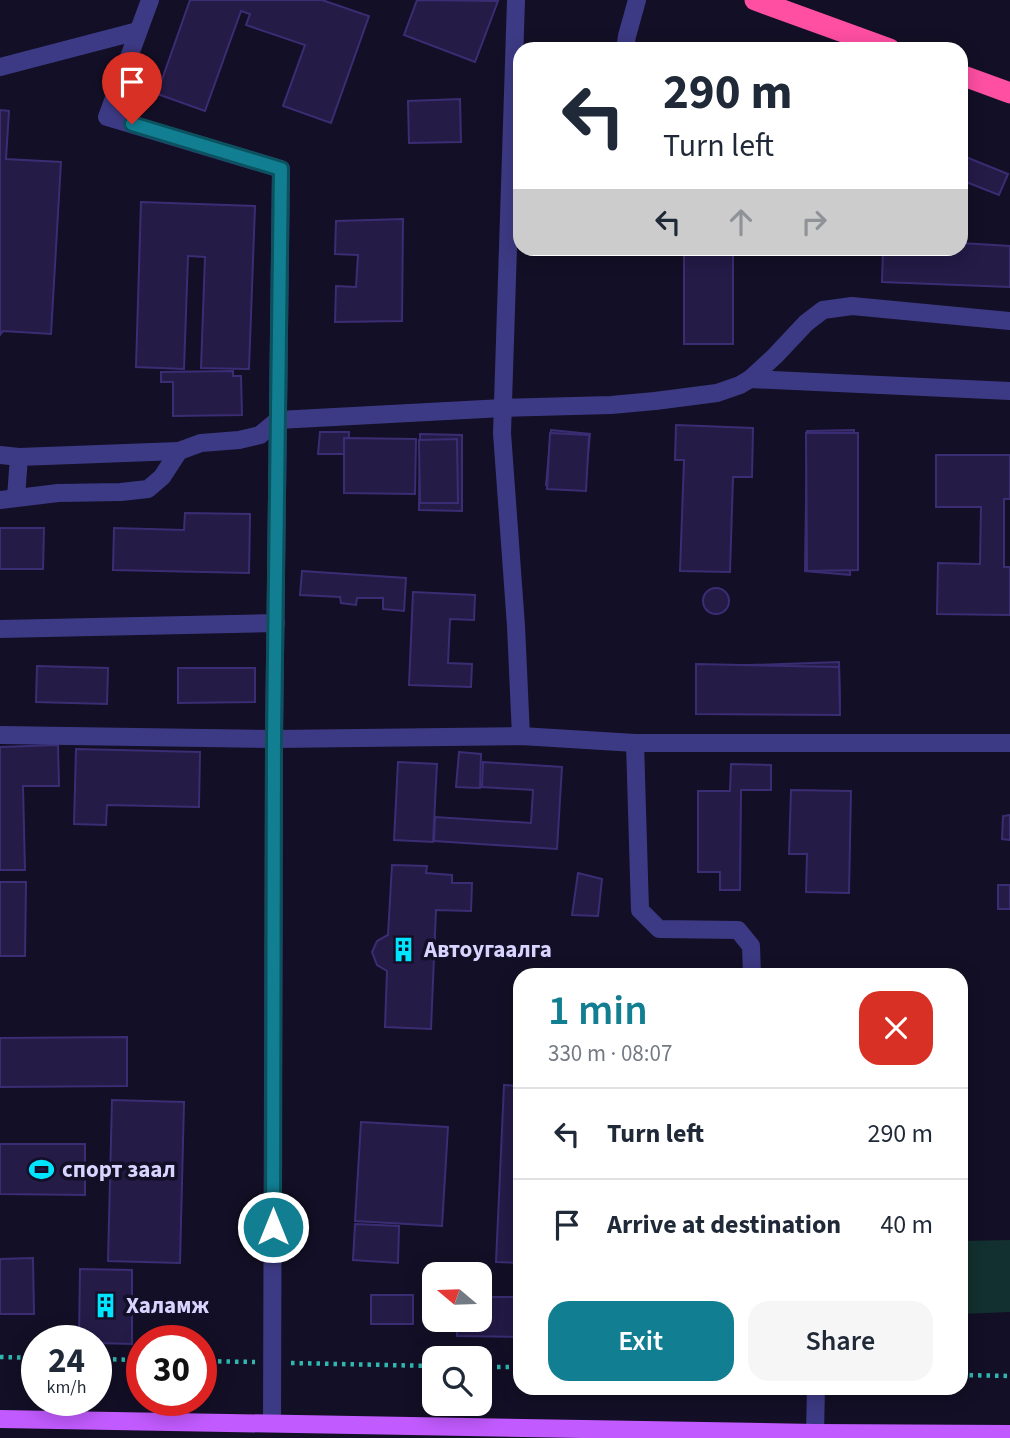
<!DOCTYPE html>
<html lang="en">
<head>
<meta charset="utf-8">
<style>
  body { margin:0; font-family:"Source Sans 3",sans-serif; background:#f6f6f7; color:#1f2937; height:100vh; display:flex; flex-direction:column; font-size:26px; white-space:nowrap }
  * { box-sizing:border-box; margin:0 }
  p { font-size:23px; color:#747a83 }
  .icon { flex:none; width:38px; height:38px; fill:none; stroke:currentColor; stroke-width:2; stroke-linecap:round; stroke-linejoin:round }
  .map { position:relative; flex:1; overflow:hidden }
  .side { position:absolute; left:513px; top:968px; width:455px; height:427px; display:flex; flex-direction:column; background:#fff; border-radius:21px; box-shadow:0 4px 18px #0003 }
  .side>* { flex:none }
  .guide { position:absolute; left:513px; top:42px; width:455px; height:214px; border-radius:21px; box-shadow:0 4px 18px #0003; background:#fff; color:#1f2937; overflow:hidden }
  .needle { width:46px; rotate:289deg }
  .fabs { position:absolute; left:422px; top:1262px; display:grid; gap:14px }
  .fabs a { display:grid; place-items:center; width:70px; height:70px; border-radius:14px; background:#fff; box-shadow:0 4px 18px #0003; font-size:35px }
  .speed { position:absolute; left:21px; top:1325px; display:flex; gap:14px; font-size:35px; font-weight:700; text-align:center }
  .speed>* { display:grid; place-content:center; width:91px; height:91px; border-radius:50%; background:#fff; box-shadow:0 4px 18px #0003; line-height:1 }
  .speed small { font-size:18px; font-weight:400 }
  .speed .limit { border:10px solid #d22; background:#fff; color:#111 }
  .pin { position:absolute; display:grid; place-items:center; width:60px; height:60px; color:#fff; margin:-72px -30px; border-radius:50% 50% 50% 0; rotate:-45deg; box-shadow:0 0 7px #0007 }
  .pin .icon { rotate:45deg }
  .me { position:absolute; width:77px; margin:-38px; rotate:0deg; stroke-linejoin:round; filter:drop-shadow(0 0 5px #0008) }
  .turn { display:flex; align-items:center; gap:24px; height:147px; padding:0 35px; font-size:32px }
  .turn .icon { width:91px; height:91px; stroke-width:2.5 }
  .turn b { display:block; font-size:49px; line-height:60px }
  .lanes { display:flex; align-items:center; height:66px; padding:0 35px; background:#0003; justify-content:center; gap:35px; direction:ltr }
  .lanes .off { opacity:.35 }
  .round { display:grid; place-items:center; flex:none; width:74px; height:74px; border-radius:21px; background:#f6f6f7 }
  .overview { display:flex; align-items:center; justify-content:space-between; height:119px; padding:0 35px }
  h1 { font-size:42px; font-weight:600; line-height:52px; color:#117e91 }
  .primary-button { display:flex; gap:14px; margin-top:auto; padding:14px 35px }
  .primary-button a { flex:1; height:80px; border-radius:21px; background:#117e91; color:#fff; font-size:28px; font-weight:600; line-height:80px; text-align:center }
  .primary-button a+a { background:#f6f6f7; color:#1f2937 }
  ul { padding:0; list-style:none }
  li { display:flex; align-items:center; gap:21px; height:91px; padding:0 35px; border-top:2px solid #e0e1e3 }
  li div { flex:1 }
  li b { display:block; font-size:26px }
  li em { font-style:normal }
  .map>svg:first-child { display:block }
</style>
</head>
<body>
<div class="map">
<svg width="1010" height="1438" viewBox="0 0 1010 1438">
  <rect width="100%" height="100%" fill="#130f26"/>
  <path fill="#12302f" d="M1010,1240V1312L961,1314V1241Z"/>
  <g fill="#241b47" stroke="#3b2d73" stroke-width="2">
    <path d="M190,0H322L369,16L331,123L283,106L305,45L246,25L250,14L241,11L205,111L157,94Z"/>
    <path d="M417,0L498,1L475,62L404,35Z"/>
    <path d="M460,99L461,142L409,143L408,101Z"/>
    <path d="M0,110L9,111L6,159L61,162L51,334L3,331L0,335Z"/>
    <path d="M961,155L1008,174L999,195L961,180Z"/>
    <path d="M141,202L255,206L249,369L201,368L205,257L188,256L184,369L136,367Z"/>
    <path d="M403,219L402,321L335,322L336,286L356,287L358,255L335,254L336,221Z"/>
    <path d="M961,243L1010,246V287L882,282L883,248H961Z"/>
    <rect x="684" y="248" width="49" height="96"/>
    <path d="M233,371V376H241L242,415L173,416V382H161V372Z"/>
    <path d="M676,425L753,428L752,477H733L730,572L680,571L684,460H675Z"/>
    <path d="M551,430L590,434L585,488L546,485Z"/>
    <path d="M854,430L850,575L805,571L807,431Z"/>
    <path d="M320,432H349L348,454H318Z"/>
    <path d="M550,433L589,435L586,491L547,489Z"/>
    <path d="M806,433H858V570L807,571Z"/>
    <path d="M420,434L462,435V511L419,510Z"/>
    <path d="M344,438L416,439L415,494L344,493Z"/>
    <path d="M457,439L458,503H420L419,440Z"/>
    <path d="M936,455H1010V499H1004V567H1010V615L937,614L938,563L980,564L981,507H936Z"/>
    <path d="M185,513L250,514L249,573L113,570L114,528L184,530Z"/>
    <path d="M0,528H44L43,569H0Z"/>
    <path d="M302,571L406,578L404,611L383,609V598H357L356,605L341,603L340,597L300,595Z"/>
    <circle cx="716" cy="601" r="13"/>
    <path d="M413,592L475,595L474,620L450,619L448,663L472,664L471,687L409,685Z"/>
    <path d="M839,662L840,707L697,712L696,667Z"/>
    <path d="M696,664L839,667L840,715L696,714Z"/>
    <path d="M37,666L108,668L107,704L36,702Z"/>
    <path d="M178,668H255V702L178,703Z"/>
    <path d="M58,745L59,786H23L25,870H0V747Z"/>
    <path d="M76,749L200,752L199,807L107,805L106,825L74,824Z"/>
    <path d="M459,752L481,754L480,788L456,787Z"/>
    <path d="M398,762L437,764L433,842L394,840Z"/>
    <path d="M483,762L562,767L557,849L434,841L435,817L531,823L533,790L482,787Z"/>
    <path d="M731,764L771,765V790H741L740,890H720V872H698V791H730Z"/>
    <path d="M791,790L851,791L849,893L806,892L807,854H789Z"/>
    <path d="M1010,815V840L1002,839L1003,816Z"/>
    <path d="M392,865L427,866L426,873L452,875V883H472L471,911L436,910L431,1029L385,1027L387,971L377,965L372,952L377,941L388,935Z"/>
    <path d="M578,873L602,879L598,916L572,915Z"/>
    <path d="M0,882H26L25,956H0Z"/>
    <rect x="998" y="885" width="12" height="24"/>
    <path d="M127,1037V1086L0,1087V1038Z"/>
    <path d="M504,1085L520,1086V1263L496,1262Z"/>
    <path d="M112,1100L184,1102L180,1263L108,1261Z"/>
    <path d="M361,1122L448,1127L442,1226L355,1221Z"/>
    <path d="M0,1144H85V1195L0,1194Z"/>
    <path d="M355,1224L399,1226L398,1263L353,1260Z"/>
    <path d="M33,1258L34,1314H0V1259Z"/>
    <path d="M80,1269L132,1270V1344L96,1343V1340H79Z"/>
    <rect x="371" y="1295" width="42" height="29"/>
    <path d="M480,1297H520V1337L457,1336V1320H480Z"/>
  </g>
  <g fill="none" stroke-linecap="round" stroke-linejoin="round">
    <g stroke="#2fb8b0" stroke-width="4.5" stroke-dasharray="3.5 5" stroke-linecap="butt">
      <path d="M0,1357L37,1358"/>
      <path d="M96,1359L142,1360"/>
      <path d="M201,1361L255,1362"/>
      <path d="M291,1363L434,1366"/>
      <path d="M480,1367H520"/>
      <path d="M961,1375L1010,1376"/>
    </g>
    <g stroke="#3d3a85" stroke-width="18">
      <path d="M150,0L107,117L281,169L274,739L272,1423"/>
      <path d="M516,0L502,433L516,626L521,736"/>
      <path d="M625,49L627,36L637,0"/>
      <path d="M0,67L138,31"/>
      <path d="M750,379L1010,391"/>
      <path d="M0,455L19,457L16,497"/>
      <path d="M19,457L179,451"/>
      <path d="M0,500L58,493L121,492L148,489L162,477L179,451L201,443L239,440L260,435L278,420L503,408L611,405L655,401L717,393L740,385L750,379L775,356L806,323L823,310L852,306L1010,321"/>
      <path d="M0,629L276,623"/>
      <path d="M0,735L274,739L521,736L635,743H1010"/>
      <path d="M635,743L640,910L659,929L738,930L751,946L752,975"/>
      <path d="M815,1433L816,1388"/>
    </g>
    <path stroke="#c25bff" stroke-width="18" d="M0,1419L815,1433L1010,1434"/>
    <g stroke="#ff4fa3" stroke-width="21">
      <path d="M755,0L890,49"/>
      <path d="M961,75L1010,93"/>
    </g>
  </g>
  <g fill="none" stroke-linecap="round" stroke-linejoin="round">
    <defs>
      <path id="route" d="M132,124L281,169L274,739L273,1227"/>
    </defs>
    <use href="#route" stroke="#0b525e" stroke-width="18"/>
    <use href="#route" stroke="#117e91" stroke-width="12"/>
  </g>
  <defs>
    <symbol id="building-bare" viewBox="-9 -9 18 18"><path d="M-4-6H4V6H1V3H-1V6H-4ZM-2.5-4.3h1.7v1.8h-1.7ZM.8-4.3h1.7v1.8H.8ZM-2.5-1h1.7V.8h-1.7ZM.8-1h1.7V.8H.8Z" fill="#00e5ff" stroke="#130f26" stroke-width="2.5" paint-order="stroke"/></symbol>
    <symbol id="stadium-bare" viewBox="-9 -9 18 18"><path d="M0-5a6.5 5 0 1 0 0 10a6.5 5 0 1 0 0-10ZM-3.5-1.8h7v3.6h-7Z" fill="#00e5ff" stroke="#130f26" stroke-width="2.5" paint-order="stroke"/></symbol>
  </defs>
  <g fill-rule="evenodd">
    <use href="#building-bare" x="386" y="932" width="35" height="35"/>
    <use href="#stadium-bare" x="24" y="1152" width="35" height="35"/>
    <use href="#building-bare" x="88" y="1288" width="35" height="35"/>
  </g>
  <g text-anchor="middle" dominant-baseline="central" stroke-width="7" stroke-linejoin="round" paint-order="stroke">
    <g font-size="23" font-weight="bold" fill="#d9d4ff" stroke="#130f26" text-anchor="start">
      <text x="424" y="949">Автоугаалга</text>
      <text x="62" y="1169">спорт заал</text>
      <text x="126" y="1305">Халамж</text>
    </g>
  </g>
</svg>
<div class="fabs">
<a><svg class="needle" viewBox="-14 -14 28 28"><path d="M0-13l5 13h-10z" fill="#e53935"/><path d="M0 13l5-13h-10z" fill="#747a83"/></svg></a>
<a><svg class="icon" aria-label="search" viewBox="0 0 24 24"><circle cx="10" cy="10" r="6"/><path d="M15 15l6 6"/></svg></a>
</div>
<div class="speed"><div>24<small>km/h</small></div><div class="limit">30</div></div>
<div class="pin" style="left:132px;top:124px;background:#d93025"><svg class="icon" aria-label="arrive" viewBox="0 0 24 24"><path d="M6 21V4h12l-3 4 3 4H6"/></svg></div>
<svg class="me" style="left:273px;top:1227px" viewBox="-20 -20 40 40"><circle r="17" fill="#117e91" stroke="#fff" stroke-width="3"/><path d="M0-11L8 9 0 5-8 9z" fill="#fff"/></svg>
<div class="guide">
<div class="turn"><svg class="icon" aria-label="left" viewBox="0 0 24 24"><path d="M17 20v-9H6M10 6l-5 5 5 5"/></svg><div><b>290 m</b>Turn left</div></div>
<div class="lanes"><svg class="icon" aria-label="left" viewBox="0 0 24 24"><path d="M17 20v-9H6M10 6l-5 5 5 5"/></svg><svg class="icon off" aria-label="ahead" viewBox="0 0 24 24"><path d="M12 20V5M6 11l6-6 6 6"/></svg><svg class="icon off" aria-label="right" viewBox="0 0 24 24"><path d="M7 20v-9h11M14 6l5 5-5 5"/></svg></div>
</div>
<section class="side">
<div class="overview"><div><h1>1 min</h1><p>330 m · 08:07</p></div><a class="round" style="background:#d93025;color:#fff"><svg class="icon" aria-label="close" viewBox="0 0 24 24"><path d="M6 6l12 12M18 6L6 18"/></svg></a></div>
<ul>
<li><svg class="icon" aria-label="left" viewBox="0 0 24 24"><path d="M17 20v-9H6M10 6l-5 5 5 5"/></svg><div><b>Turn left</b></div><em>290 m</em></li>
<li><svg class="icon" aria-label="arrive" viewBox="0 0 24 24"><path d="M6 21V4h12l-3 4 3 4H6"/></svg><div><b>Arrive at destination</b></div><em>40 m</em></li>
</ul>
<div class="primary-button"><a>Exit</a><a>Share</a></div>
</section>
</div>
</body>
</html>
